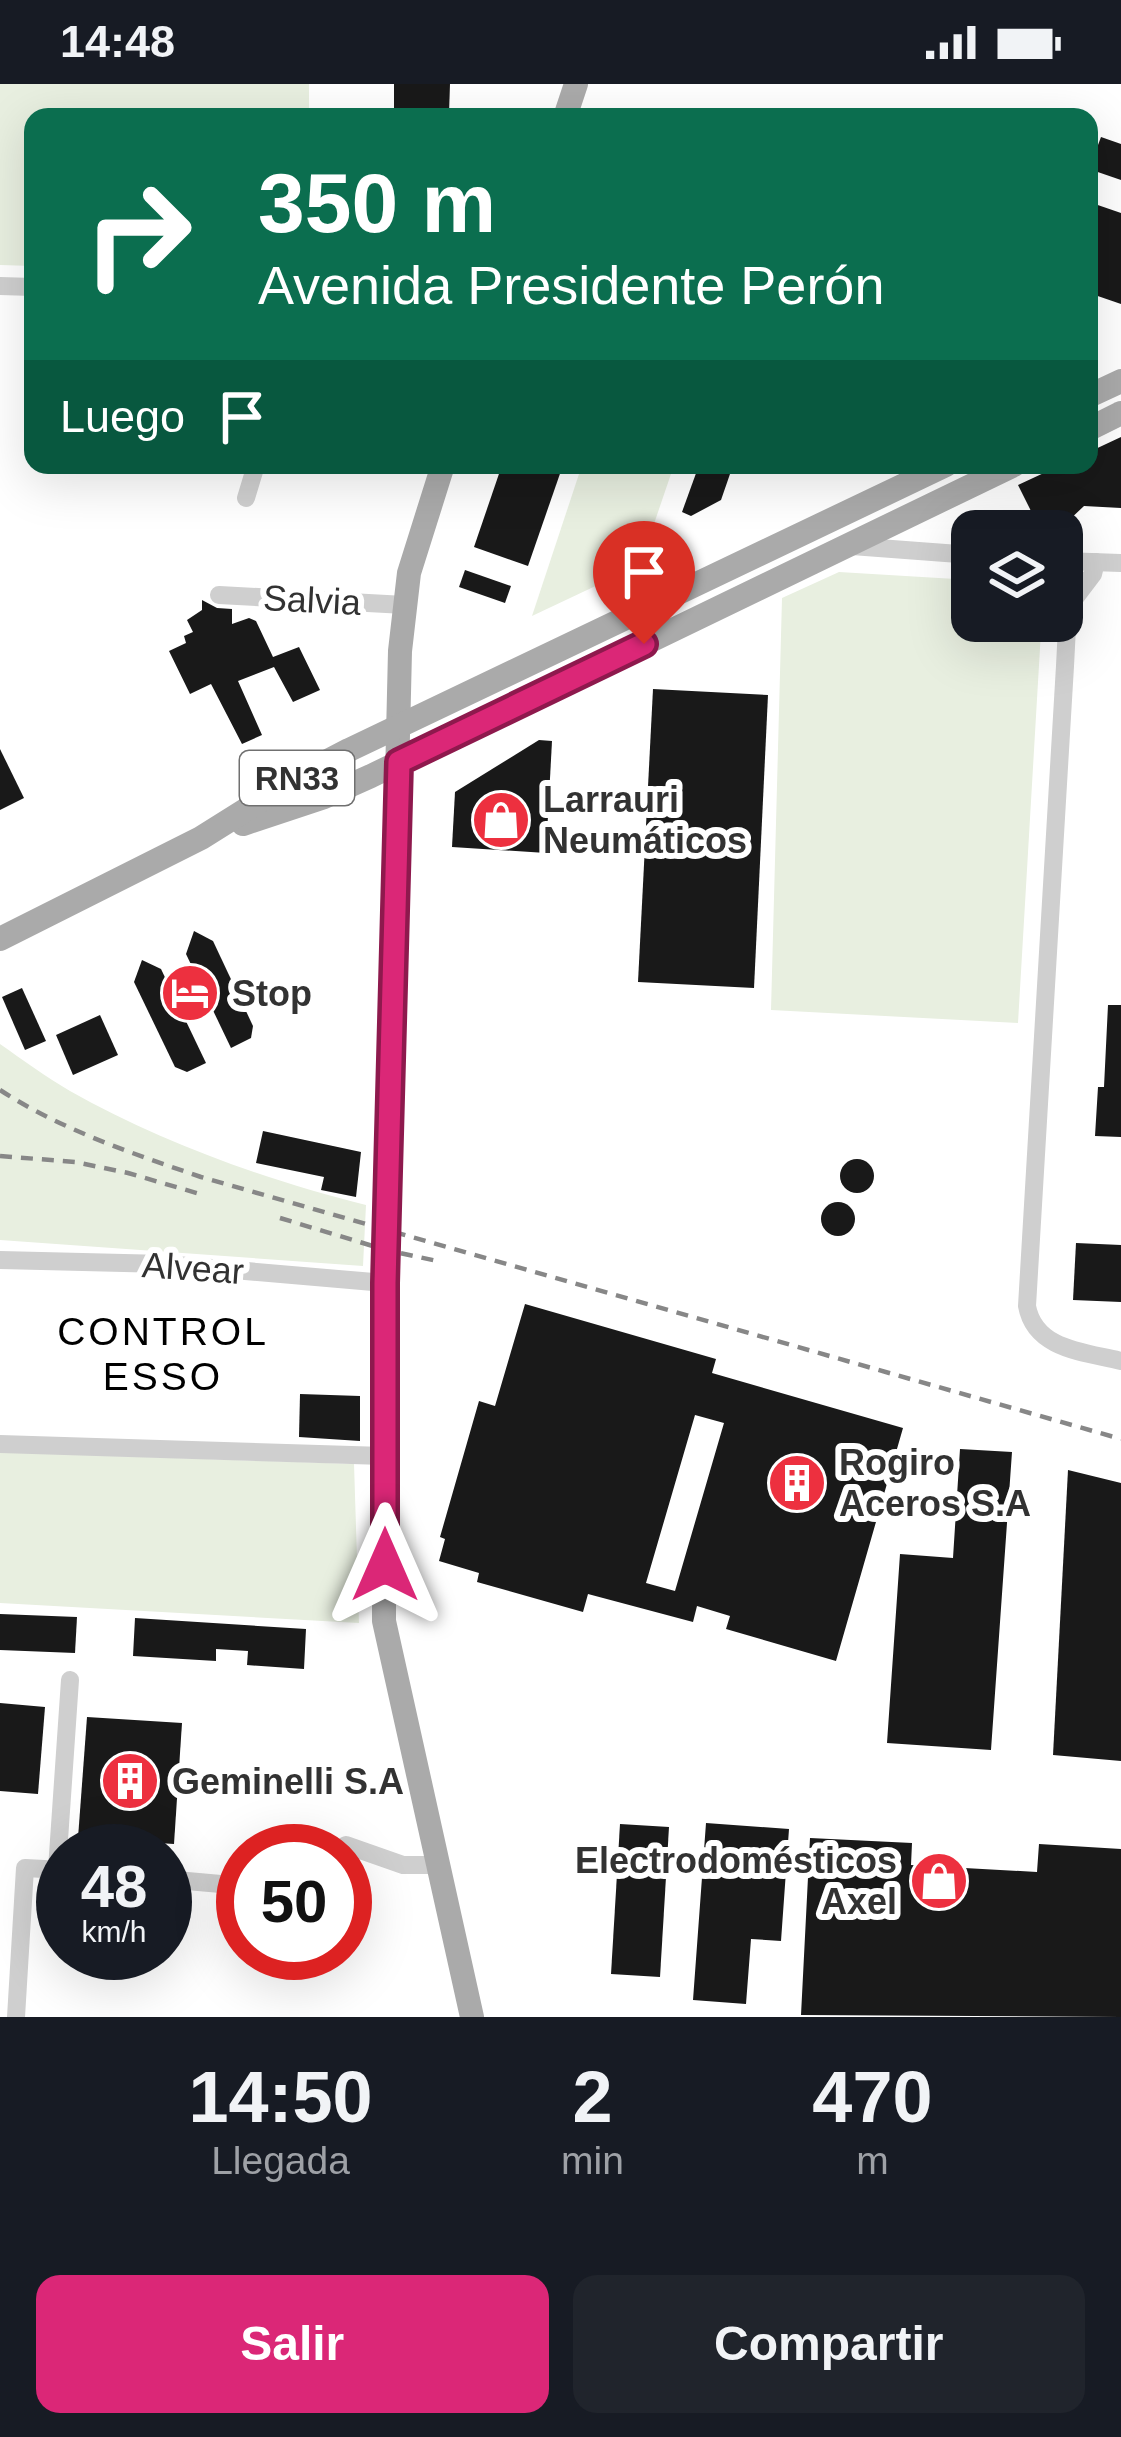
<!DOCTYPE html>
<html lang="es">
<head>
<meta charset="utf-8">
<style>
  body { margin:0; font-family:Helvetica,sans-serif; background:#20242c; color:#f1f3f6; height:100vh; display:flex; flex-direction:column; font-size:45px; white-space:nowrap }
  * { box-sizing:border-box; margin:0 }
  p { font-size:39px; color:#9ea1a6 }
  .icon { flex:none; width:66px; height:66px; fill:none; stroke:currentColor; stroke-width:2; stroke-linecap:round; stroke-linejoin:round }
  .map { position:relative; height:1933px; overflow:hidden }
  .side { display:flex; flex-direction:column; background:#171b24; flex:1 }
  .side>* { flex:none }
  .top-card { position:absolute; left:24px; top:24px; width:1074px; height:366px; border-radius:24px; box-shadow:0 12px 48px #0002; background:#0b6e4f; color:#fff; overflow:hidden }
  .buttons { position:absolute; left:951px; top:426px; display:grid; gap:24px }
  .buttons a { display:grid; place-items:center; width:132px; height:132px; border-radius:24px; background:#171b24; box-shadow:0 12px 48px #0002; font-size:60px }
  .speed { position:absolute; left:36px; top:1740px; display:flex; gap:24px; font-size:60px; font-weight:700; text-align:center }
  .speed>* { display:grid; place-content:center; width:156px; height:156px; border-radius:50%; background:#171b24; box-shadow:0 12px 48px #0002; line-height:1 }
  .speed small { font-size:30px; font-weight:400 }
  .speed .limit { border:18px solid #d22; background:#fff; color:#111 }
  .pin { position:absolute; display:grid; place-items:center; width:102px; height:102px; color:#fff; margin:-123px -51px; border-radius:50% 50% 50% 0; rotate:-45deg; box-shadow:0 0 12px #0007 }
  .pin .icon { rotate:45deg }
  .me { position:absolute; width:132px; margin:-66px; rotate:0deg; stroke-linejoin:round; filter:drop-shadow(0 0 9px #0008) }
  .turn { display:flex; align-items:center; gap:42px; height:252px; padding:0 36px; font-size:54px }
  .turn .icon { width:156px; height:156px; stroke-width:2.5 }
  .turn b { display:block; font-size:84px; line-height:102px }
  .then { display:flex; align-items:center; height:114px; padding:0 36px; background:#0003; gap:24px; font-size:45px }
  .eta { display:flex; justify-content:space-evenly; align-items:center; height:204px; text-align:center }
  .eta b { font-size:72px; font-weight:600; line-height:84px }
  .primary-button { display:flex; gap:24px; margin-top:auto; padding:24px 36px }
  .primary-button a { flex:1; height:138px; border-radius:24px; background:#db2777; color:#fff; font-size:48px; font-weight:600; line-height:138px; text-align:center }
  .primary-button a+a { background:#20242c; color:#f1f3f6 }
  .status { display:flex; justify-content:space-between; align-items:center; height:84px; padding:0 60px; background:#171b24; direction:ltr }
  .status svg { height:33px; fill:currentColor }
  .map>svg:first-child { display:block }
</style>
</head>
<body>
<div class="status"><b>14:48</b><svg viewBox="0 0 49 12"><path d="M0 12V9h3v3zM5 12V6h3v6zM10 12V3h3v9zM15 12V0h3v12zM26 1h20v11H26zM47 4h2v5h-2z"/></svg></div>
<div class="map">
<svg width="1121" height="1933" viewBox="0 0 1121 1933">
  <rect width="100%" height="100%" fill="#fff"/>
  <g fill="#e8efe0">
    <path d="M0,0H309V33H33V182L0,181Z"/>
    <path d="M582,381H674L640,481L532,532Z"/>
    <path d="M839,488L972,496V537H1033L1041,547L1018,939L771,926L782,514Z"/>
    <path d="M0,960C23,976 46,993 70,1007C158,1057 268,1097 366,1121L363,1182L0,1156Z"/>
    <path d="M0,1368L354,1380L359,1539L0,1519Z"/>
  </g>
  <g fill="#191919" fill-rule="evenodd">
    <path d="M394,0H450L449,30L394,29Z"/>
    <path d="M1101,53L1121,60V96L1089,85Z"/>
    <path d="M1089,118L1121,129V220L1089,209Z"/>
    <path d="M1121,353V424L1084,422L1066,439L1036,437L1018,401L1061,381H1089V368Z"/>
    <path d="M502,381H563L528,482L474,463Z"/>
    <path d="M699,381L730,390L721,416L691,432L682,428Z"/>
    <path d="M465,486L511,502L505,519L459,503Z"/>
    <path d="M202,516L217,524L232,525V540L249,534L256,537L273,573L299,563L320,606L293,618L274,583L238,597L262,651L242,660L211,600L190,610L169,567L186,559L184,552L193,548L187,536L202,526Z"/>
    <path d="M653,605L768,611L754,904L638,898Z"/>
    <path d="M539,656L552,657L546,769L452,763L455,708Z"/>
    <path d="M0,665L24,714L0,726Z"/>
    <path d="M194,847L213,857L253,942L251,954L231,964L186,870Z"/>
    <path d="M142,876L161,885L206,979L187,988L175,983L134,898Z"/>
    <path d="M22,904L46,957L25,966L2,913Z"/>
    <path d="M1108,921H1121V1053L1095,1052L1098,1003H1104Z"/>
    <path d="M100,931L118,971L73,991L56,951Z"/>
    <path d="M263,1047L361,1068L356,1113L321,1106L324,1093L256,1079Z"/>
    <circle cx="857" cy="1092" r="17"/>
    <circle cx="838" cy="1135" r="17"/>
    <path d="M1076,1159L1121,1161V1218L1073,1216Z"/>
    <path d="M525,1220L716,1275L712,1289L903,1344L836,1577L726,1545L730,1532L697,1522L693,1538L588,1510L583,1528L477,1498L479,1489L439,1477L445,1455L440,1453L479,1317L495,1322ZM695,1331L724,1339L675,1507L646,1499Z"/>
    <path d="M300,1310L360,1312V1357L299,1353Z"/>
    <path d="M960,1365L1012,1368L991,1666L887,1659L900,1470L953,1474Z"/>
    <path d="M1068,1386L1121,1399V1677L1053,1671Z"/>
    <path d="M0,1530L77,1533L75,1569L0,1566Z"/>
    <path d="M135,1534L306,1545L304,1585L247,1581L248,1567L216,1565V1577L133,1572Z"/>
    <path d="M0,1619L45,1623L38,1710L0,1707Z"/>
    <path d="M87,1633L182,1639L174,1760L78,1754Z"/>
    <path d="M706,1739L789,1745L781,1857L751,1855L746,1920L693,1916Z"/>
    <path d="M620,1740L669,1743L660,1893L611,1890Z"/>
    <path d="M810,1754L912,1759L911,1781L1037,1788L1039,1760L1121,1765V1933L801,1931Z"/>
  </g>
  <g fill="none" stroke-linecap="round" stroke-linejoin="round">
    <g stroke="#cfcfcf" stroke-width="18">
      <path d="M0,202L33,203"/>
      <path d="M246,414L256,381"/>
      <path d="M852,462L972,471"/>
      <path d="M1062,477L1121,479"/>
      <path d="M1062,510L1068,523L1065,582L1027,1222C1035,1266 1085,1268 1121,1277"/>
      <path d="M219,511L405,521"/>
      <path d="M1068,523L1093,490L1096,478"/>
      <path d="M0,1176L165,1180L385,1199"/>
      <path d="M0,1360L384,1372"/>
      <path d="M337,1767L346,1761L403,1781H438"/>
      <path d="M57,1785L70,1596"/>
      <path d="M165,1795L243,1802"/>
      <path d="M16,1933L25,1784L63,1786"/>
    </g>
    <g stroke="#aaa" stroke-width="24">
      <path d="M565,33L576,0"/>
      <path d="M1089,312L1121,297"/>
      <path d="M1089,345L1121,329"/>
      <path d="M443,381L409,489L400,567L385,1199L384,1537L472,1933"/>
      <path d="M243,740L324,713L371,692L1014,381"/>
      <path d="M0,855L201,754L303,690L349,666L946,381"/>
    </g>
    <g stroke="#878787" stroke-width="4.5" stroke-dasharray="12 9" stroke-linecap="butt">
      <path d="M0,1006C62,1046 131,1069 201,1093L1121,1355"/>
      <path d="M0,1072L75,1078L128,1089L200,1110"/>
      <path d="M280,1134L386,1166L442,1178"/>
    </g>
  </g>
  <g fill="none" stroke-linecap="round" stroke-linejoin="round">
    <defs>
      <path id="route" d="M385,1481V1199L399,678L644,560"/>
    </defs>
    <use href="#route" stroke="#8e194d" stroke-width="30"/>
    <use href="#route" stroke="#db2777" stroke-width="21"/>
  </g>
  <defs>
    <symbol id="shop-disc" viewBox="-11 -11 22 22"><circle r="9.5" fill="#ed303f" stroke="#fff"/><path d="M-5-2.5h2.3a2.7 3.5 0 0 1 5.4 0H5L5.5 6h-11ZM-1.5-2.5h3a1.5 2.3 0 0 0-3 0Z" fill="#fff"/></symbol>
    <symbol id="hotel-disc" viewBox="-11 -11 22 22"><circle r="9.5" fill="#ed303f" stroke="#fff"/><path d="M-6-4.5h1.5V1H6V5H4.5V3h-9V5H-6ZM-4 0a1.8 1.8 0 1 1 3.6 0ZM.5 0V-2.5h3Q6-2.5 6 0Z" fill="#fff"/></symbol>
    <symbol id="building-disc" viewBox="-11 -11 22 22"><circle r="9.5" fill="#ed303f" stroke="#fff"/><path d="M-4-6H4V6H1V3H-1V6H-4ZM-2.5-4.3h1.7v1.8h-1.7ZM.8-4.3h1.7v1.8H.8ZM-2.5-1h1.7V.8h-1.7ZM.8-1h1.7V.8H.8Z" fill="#fff"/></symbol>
  </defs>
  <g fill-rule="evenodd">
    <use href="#shop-disc" x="468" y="703" width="66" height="66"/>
    <use href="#hotel-disc" x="157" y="876" width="66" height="66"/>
    <use href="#building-disc" x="764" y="1366" width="66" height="66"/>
    <use href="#building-disc" x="97" y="1664" width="66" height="66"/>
    <use href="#shop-disc" x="906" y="1764" width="66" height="66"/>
  </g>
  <g text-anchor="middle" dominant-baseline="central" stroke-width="12" stroke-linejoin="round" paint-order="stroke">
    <rect fill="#fff" stroke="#707070" stroke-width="3" x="240" y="667" width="114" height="54" rx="9"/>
    <g font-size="33" font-weight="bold" fill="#323232">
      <text x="297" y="694">RN33</text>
    </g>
    <g font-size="36" fill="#323232" stroke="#fff">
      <text transform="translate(312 516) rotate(3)">Salvia</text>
      <text transform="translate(193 1184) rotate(4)">Alvear</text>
    </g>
    <g font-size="36" font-weight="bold" fill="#323232" stroke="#fff" text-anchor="start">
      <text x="543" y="715">Larrauri<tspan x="543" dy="41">Neumáticos</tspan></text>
      <text x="232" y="909">Stop</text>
      <text x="839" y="1378">Rogiro<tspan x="839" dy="41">Aceros S.A</tspan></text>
      <text x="172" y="1697">Geminelli S.A</text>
      <text x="897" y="1776" text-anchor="end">Electrodomésticos<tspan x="897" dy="41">Axel</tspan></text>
    </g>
    <g font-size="39" letter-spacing="3" fill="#000" stroke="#fff">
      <text x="163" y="1247">CONTROL<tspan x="163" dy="45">ESSO</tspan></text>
    </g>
  </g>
</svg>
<div class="buttons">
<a><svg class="icon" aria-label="layers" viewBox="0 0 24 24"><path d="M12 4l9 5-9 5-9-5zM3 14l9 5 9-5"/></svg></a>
</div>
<div class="speed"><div>48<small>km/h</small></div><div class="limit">50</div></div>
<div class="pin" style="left:644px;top:560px;background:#d93025"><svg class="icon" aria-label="arrive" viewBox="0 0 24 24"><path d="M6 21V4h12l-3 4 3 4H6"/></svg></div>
<svg class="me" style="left:385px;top:1481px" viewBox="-20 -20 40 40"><path d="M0-17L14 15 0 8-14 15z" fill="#db2777" stroke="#fff" stroke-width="4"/></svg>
<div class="top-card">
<div class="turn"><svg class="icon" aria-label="right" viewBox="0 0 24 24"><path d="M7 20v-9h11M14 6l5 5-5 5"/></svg><div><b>350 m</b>Avenida Presidente Perón</div></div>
<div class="then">Luego<svg class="icon" aria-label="arrive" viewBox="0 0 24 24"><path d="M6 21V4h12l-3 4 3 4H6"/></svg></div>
</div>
</div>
<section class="side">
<div class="eta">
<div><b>14:50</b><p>Llegada</p></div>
<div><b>2</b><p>min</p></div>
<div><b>470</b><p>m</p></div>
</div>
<div class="primary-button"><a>Salir</a><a>Compartir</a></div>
</section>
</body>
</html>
